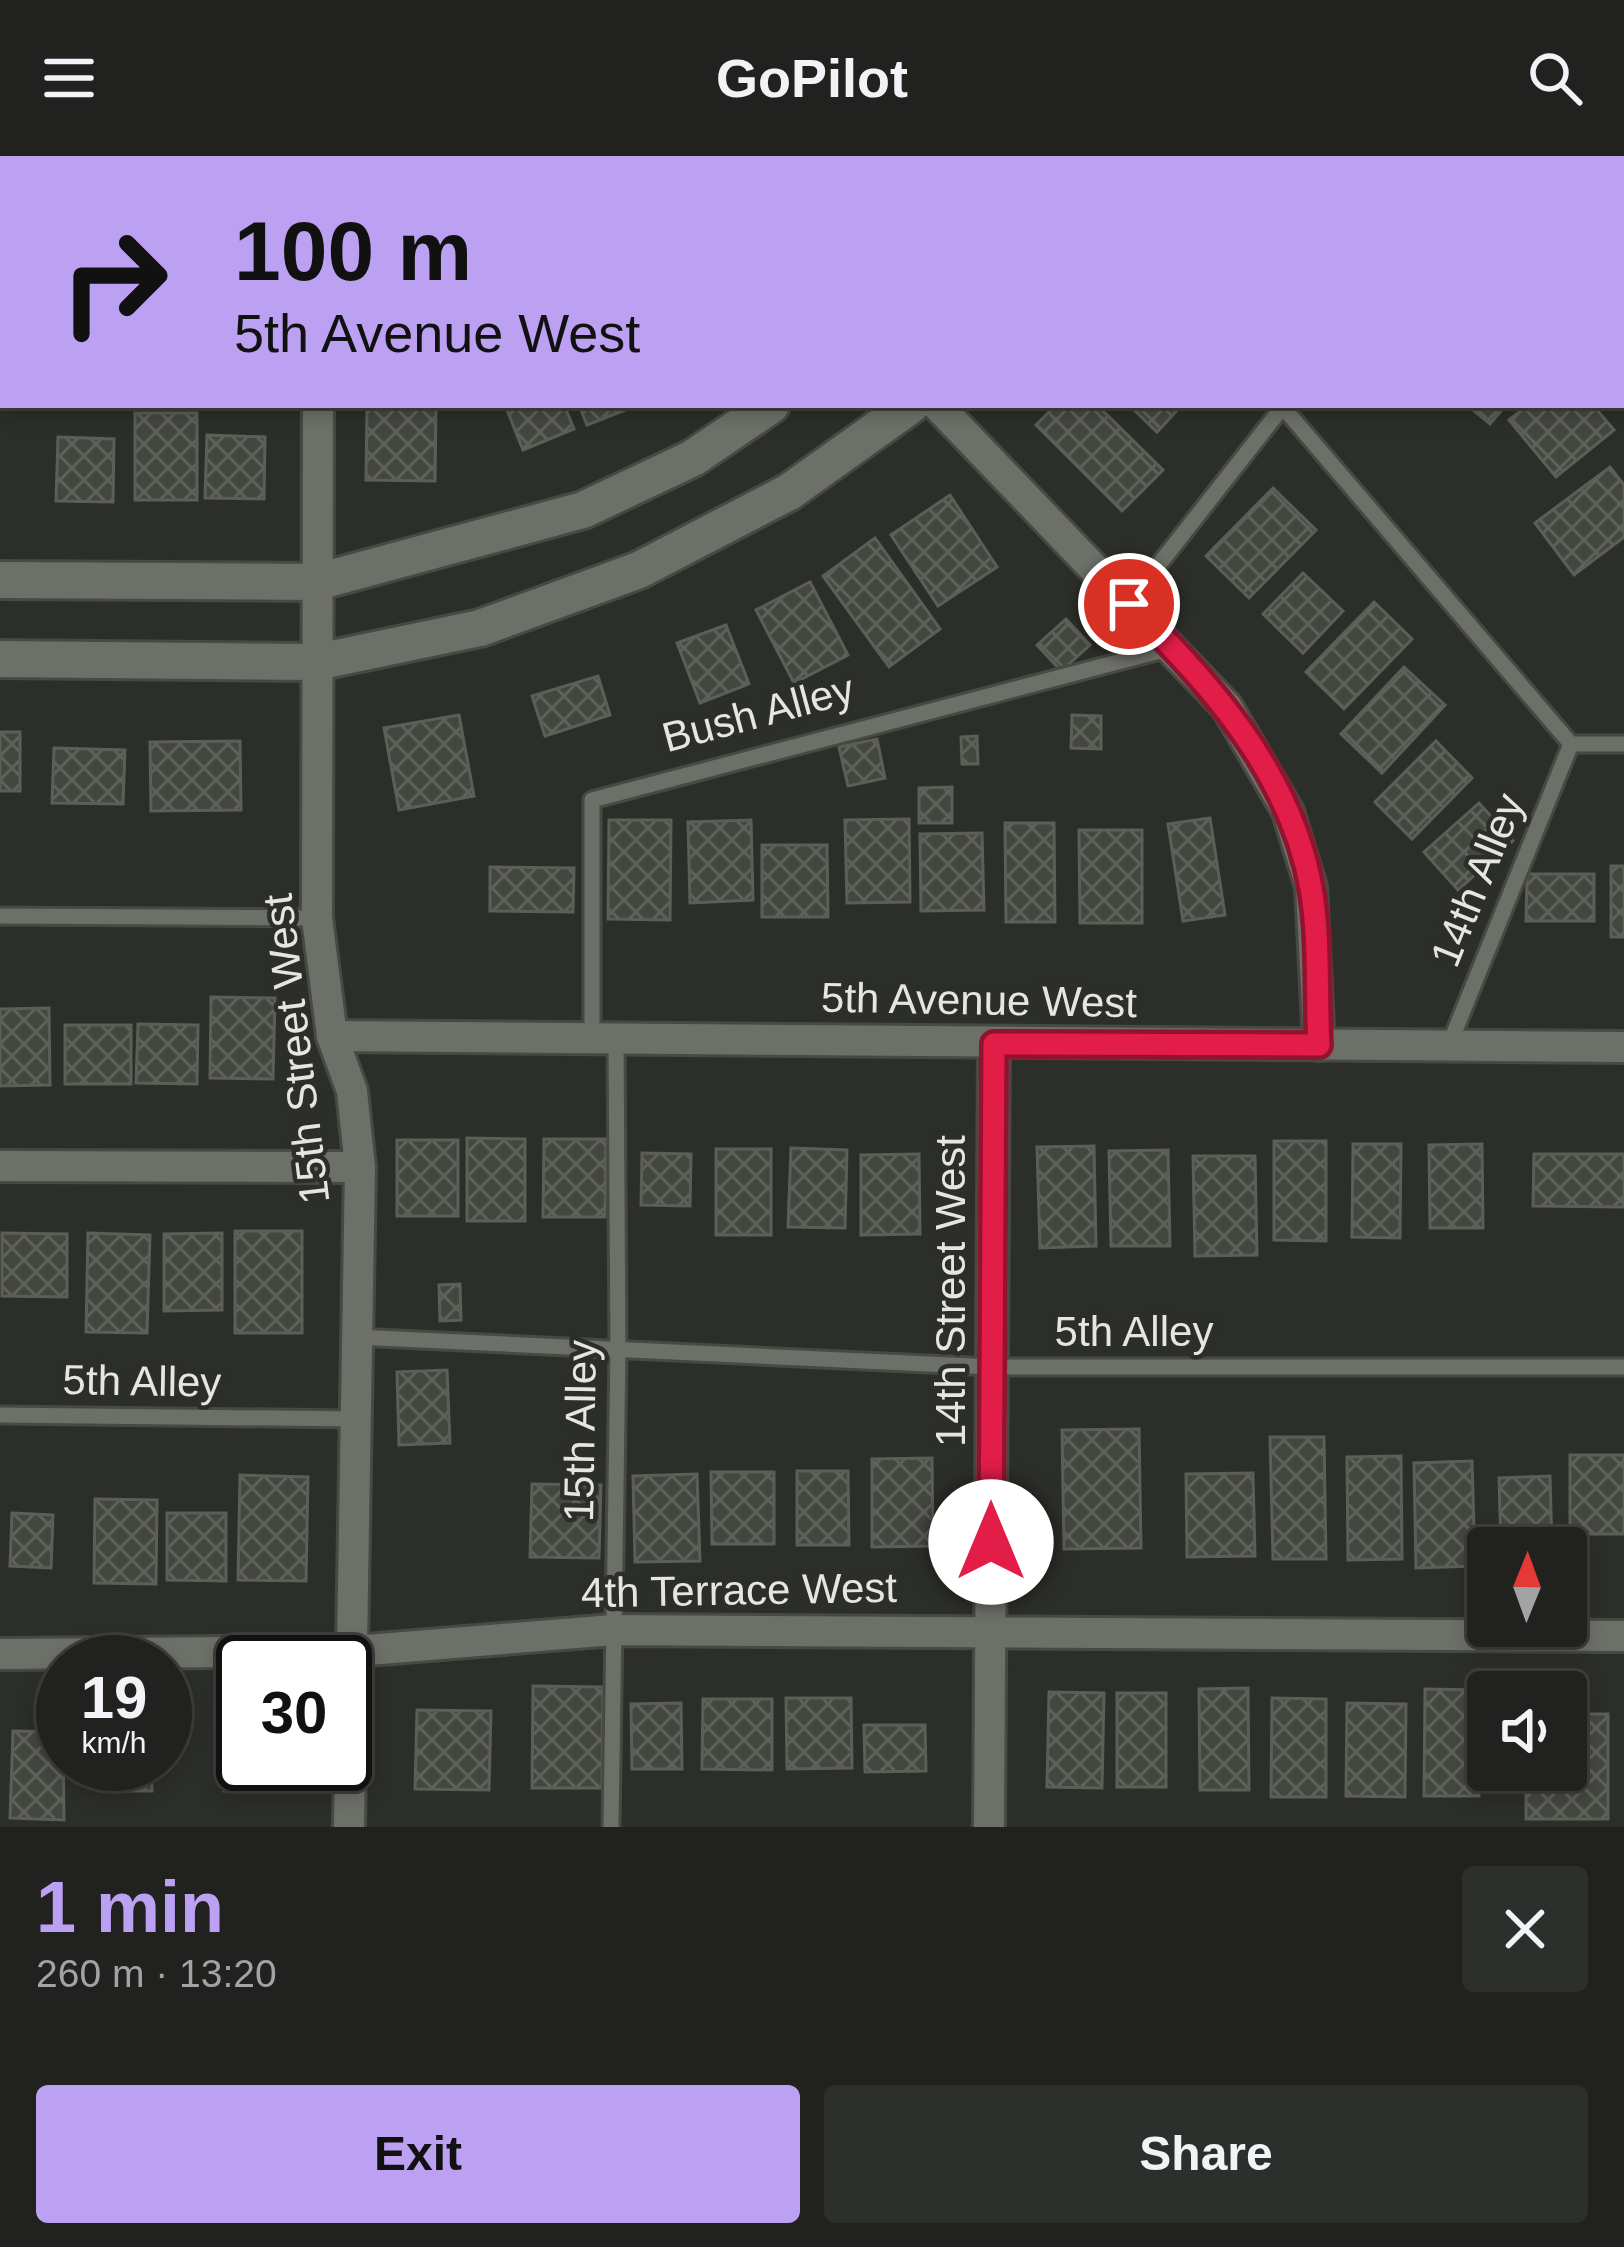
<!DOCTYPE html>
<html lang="en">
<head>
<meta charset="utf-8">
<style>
  body { margin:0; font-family:Helvetica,sans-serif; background:#2d2f2c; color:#f1f3f6; height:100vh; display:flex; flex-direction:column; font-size:45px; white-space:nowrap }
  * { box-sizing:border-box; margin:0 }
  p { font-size:39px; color:#a2a4a4 }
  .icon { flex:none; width:66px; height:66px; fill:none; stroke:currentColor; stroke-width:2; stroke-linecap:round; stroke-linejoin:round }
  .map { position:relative; height:1671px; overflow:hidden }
  .sheet { display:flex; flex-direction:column; background:#21221f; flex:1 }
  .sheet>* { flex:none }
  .guide { position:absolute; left:0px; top:0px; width:1626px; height:252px; box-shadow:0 6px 18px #0003,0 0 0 3px #3e3f3d; background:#bca0f2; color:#111; overflow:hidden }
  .needle { width:78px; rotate:1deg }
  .controls { position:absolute; left:1467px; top:1371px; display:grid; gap:24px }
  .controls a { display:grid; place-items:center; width:120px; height:120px; border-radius:12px; background:#21221f; box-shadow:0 6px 18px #0003,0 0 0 3px #3e3f3d; font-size:60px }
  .speed { position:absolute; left:36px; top:1479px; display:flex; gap:24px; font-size:60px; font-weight:700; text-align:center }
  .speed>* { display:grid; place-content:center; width:156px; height:156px; border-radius:50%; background:#21221f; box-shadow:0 6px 18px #0003,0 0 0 3px #3e3f3d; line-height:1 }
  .speed small { font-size:30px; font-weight:400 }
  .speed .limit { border:6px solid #111; border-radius:18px; background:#fff; color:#111 }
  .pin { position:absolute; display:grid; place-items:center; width:102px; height:102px; color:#fff; margin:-51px; border:6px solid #fff; border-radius:50%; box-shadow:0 3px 12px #0007 }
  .me { position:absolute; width:132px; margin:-66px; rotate:0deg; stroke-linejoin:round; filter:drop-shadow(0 0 9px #0008) }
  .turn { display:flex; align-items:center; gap:42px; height:252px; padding:0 36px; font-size:54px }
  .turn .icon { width:156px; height:156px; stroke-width:2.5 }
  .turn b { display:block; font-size:84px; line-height:102px }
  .round { display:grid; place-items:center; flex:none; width:126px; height:126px; border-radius:12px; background:#2d2f2c }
  .head { display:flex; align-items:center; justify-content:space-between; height:204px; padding:0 36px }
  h1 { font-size:72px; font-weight:800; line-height:90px; color:#bca0f2 }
  .primary-button { display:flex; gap:24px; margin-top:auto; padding:24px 36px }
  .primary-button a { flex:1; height:138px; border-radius:12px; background:#bca0f2; color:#111; font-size:48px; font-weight:800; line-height:138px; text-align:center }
  .primary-button a+a { background:#2d2f2c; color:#f1f3f6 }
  header { display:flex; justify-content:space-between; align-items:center; height:156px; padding:0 36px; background:#21221f; font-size:54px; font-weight:800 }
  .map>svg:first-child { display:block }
</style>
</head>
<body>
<header><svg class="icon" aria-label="menu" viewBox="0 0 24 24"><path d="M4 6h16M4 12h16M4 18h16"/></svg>GoPilot<svg class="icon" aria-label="search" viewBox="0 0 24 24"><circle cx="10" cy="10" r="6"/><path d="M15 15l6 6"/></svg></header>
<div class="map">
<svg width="1624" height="1671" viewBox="0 0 1624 1671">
  <defs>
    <pattern id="building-cross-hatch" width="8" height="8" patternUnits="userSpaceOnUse" patternTransform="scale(3)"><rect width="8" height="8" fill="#444640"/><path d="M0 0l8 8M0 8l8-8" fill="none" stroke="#5f615b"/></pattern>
  </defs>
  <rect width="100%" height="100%" fill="#2c2e29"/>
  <g fill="url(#building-cross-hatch)" stroke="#5c5e58" stroke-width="3">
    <path d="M367,249H436L435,325L366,324Z"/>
    <path d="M505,249H564L574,273L523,294Z"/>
    <path d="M579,249H638L587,269Z"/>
    <path d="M1056,249H1097L1163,314L1122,355L1036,269Z"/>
    <path d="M1129,249H1182L1157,276Z"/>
    <path d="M1467,249H1506L1490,268Z"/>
    <path d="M1528,249H1593L1614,274L1556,321L1509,264Z"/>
    <rect x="135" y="257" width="62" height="87"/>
    <path d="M207,279L265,281L264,343L205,342Z"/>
    <path d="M58,281L114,283L113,346L56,345Z"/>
    <path d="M1610,311L1624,329V381L1574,419L1535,367Z"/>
    <path d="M1273,332L1316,374L1249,442L1206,400Z"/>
    <path d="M950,339L997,411L938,450L891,379Z"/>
    <path d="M875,382L940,473L889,511L823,420Z"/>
    <path d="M1303,417L1343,455L1303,497L1263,458Z"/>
    <path d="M810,426L848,499L794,527L756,454Z"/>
    <path d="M1374,446L1412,483L1344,553L1306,516Z"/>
    <path d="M1066,463L1090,489L1061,515L1037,489Z"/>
    <path d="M726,469L749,528L700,547L677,487Z"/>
    <path d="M1404,511L1445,549L1382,617L1341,578Z"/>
    <path d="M598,520L610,559L545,580L532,540Z"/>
    <path d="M459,559L474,640L399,654L384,572Z"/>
    <path d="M1072,559L1101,560V593L1071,592Z"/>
    <rect x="0" y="576" width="20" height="59"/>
    <path d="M977,580L978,608H962L961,581Z"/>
    <path d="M877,583L885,622L848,630L839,591Z"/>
    <path d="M240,585L241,654L151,655L150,586Z"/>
    <path d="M1436,585L1472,622L1412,683L1375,646Z"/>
    <path d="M54,592L125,594L123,648L52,647Z"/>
    <path d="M952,631V667H919V632Z"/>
    <path d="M1479,647L1513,685L1458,734L1424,696Z"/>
    <path d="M1210,662L1225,759L1183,765L1168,668Z"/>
    <path d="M909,663L910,746L847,747L845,664Z"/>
    <path d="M609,664H671L670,764L608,763Z"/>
    <path d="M751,664L753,744L690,747L688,666Z"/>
    <path d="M1005,667H1054L1055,766H1006Z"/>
    <path d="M1079,674H1142V767H1080Z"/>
    <path d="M982,677L984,754L921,755L920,678Z"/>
    <path d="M762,689H827L828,761H762Z"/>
    <rect x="1611" y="710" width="13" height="71"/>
    <path d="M490,711L574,712L573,756L490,755Z"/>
    <path d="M1527,718H1594V765H1526Z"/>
    <path d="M211,841L275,842L273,923L210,922Z"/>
    <path d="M49,852L50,929L0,930V853Z"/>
    <path d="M138,868L198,869L197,928L136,927Z"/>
    <rect x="65" y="869" width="66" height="59"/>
    <path d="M467,982L525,983V1065H467Z"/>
    <path d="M544,983H606L605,1061H543Z"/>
    <rect x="397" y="984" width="61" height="76"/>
    <path d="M1274,985H1326V1085L1274,1084Z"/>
    <path d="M1353,988H1401L1400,1082L1352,1081Z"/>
    <path d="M1482,988L1483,1072H1430L1429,989Z"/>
    <path d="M1094,990L1096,1090L1040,1092L1037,991Z"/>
    <path d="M791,992L847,994L845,1072L788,1071Z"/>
    <rect x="716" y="993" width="55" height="86"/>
    <path d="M1168,994L1170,1090H1111L1109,995Z"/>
    <path d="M642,997L691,998L690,1050L641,1049Z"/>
    <path d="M919,998L920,1078L861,1079V999Z"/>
    <path d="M1534,998H1624V1051L1533,1050Z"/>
    <path d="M1193,1000H1255L1257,1099L1195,1100Z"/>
    <rect x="235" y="1075" width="67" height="102"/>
    <path d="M2,1077L67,1078V1141L2,1140Z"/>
    <path d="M88,1077L150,1079L147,1177L86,1176Z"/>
    <path d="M222,1077V1154L164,1155V1078Z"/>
    <path d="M460,1128L461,1164L440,1165L439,1129Z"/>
    <path d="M447,1214L450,1287L399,1289L397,1216Z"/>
    <path d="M1139,1273L1141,1392L1064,1393L1062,1274Z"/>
    <path d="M1270,1281H1324L1326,1403H1273Z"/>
    <rect x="1570" y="1299" width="54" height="79"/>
    <path d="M1401,1300L1402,1403L1348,1404L1347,1301Z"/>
    <path d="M932,1302L933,1390L872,1391V1303Z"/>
    <path d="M1472,1305L1475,1410L1416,1412L1414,1307Z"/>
    <path d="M797,1315H848L849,1389H797Z"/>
    <path d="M711,1316H774V1388H712Z"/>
    <path d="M1253,1317L1255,1400L1187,1401L1186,1318Z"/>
    <path d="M697,1318L700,1405L635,1406L633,1320Z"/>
    <path d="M240,1319L308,1321L306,1425L238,1424Z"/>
    <path d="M1550,1320L1552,1392H1501L1499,1322Z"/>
    <path d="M532,1328L601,1329L599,1402L530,1401Z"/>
    <path d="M95,1343L157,1344L156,1428L94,1427Z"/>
    <path d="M12,1357L53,1359L51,1412L10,1410Z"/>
    <path d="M167,1357H226V1425L167,1424Z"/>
    <path d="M533,1530L603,1531L602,1632H532Z"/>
    <path d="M1248,1532L1249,1634H1200L1199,1533Z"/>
    <path d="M1425,1533L1480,1534L1479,1640H1424Z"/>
    <path d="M1049,1536L1104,1537L1102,1632L1047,1631Z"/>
    <rect x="1117" y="1537" width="49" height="94"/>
    <path d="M786,1542H851L852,1612L787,1613Z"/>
    <path d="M1272,1542L1326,1543V1641H1271Z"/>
    <path d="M703,1543H772V1614L702,1613Z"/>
    <path d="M681,1547L682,1613H632L631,1548Z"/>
    <path d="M1347,1547L1406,1548L1405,1641L1346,1640Z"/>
    <path d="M417,1554L491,1555L489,1634L415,1633Z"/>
    <path d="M1566,1558H1608V1663H1526V1614H1566Z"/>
    <path d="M864,1569H925L926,1615L865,1616Z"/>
    <path d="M13,1575L63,1576L64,1664L10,1662Z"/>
    <path d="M224,1584H243V1608H290V1635H224Z"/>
    <path d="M165,1589L167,1615L151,1614L152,1635H101L102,1608H165Z"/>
  </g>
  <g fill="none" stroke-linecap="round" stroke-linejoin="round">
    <defs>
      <g id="service">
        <path d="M648,3L651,0"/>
        <path d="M0,173H3"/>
        <path d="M1282,250L1571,588H1624"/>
        <path d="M1128,448L1284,249"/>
        <path d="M0,760L317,762"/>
        <path d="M592,880V644L1171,492"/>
        <path d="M1450,887L1571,588"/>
        <path d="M356,1181L992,1211H1624"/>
        <path d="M0,1259L356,1263"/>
        <path d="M611,1671L618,1194L616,882"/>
      </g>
      <g id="minor">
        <path d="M319,0V3"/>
        <path d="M1401,0L1406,3"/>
        <path d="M1623,132L1624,133"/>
        <path d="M318,249L317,762L332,880L352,935L360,1011L349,1671"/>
        <path d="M937,249L1227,551L1288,656L1311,731L1319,889"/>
        <path d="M332,880L1624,891"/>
        <path d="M0,1010L360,1011"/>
        <path d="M0,1498L355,1495L613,1474L1624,1480"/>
        <path d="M989,1671L994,888"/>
      </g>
      <g id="secondary">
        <path d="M1038,3L1040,0"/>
        <path d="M1123,3L1125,0"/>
        <path d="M0,424L317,426L583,354L693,302L771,249"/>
        <path d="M0,503L317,506L480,472L639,414L789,336L911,249"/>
      </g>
    </defs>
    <use href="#service" stroke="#474943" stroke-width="21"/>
    <use href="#minor" stroke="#474943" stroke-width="36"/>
    <use href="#secondary" stroke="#474943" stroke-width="42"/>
    <use href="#service" stroke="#6d6f69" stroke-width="15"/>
    <use href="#minor" stroke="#6d6f69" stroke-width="30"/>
    <use href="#secondary" stroke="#6d6f69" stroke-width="36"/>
  </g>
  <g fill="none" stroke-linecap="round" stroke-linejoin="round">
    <defs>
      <path id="route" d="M991,1386L994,888L1319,889C1316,838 1320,782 1311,732C1291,618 1209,525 1129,448"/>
    </defs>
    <use href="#route" stroke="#92132f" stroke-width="30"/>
    <use href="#route" stroke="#e11d48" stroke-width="21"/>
  </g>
  <g text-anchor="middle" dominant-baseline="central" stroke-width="9" stroke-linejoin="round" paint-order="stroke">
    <g font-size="42" fill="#e5e6e3" stroke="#2c2e29">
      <text transform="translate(758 557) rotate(-15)">Bush Alley</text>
      <text transform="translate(1477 724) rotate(-68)">14th Alley</text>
      <text transform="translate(979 844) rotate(1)">5th Avenue West</text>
      <text transform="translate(296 893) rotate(-97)">15th Street West</text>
      <text transform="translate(950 1135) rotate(-90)">14th Street West</text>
      <text x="1134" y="1175">5th Alley</text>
      <text transform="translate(142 1225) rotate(1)">5th Alley</text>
      <text transform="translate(580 1275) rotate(-89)">15th Alley</text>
      <text transform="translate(739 1434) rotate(-1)">4th Terrace West</text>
    </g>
  </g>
</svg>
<div class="controls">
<a><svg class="needle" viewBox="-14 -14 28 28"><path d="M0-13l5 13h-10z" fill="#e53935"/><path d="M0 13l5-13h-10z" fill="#a2a4a4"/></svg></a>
<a><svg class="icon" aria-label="sound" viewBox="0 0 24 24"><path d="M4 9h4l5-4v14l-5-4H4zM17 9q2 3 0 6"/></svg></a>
</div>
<div class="speed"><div>19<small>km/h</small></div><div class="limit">30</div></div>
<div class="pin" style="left:1129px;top:448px;background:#d93025"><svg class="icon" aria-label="arrive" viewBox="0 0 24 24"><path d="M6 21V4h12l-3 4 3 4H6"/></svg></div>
<svg class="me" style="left:991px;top:1386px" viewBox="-20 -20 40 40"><circle r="19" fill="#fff"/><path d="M0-13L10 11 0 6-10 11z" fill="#e11d48"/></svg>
<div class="guide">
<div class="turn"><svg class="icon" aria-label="right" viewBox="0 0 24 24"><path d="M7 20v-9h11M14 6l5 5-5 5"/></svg><div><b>100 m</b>5th Avenue West</div></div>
</div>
</div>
<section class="sheet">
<div class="head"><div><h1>1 min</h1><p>260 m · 13:20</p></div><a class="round"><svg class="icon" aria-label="close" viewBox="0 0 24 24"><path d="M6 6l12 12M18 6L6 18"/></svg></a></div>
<div class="primary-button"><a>Exit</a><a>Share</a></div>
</section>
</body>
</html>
